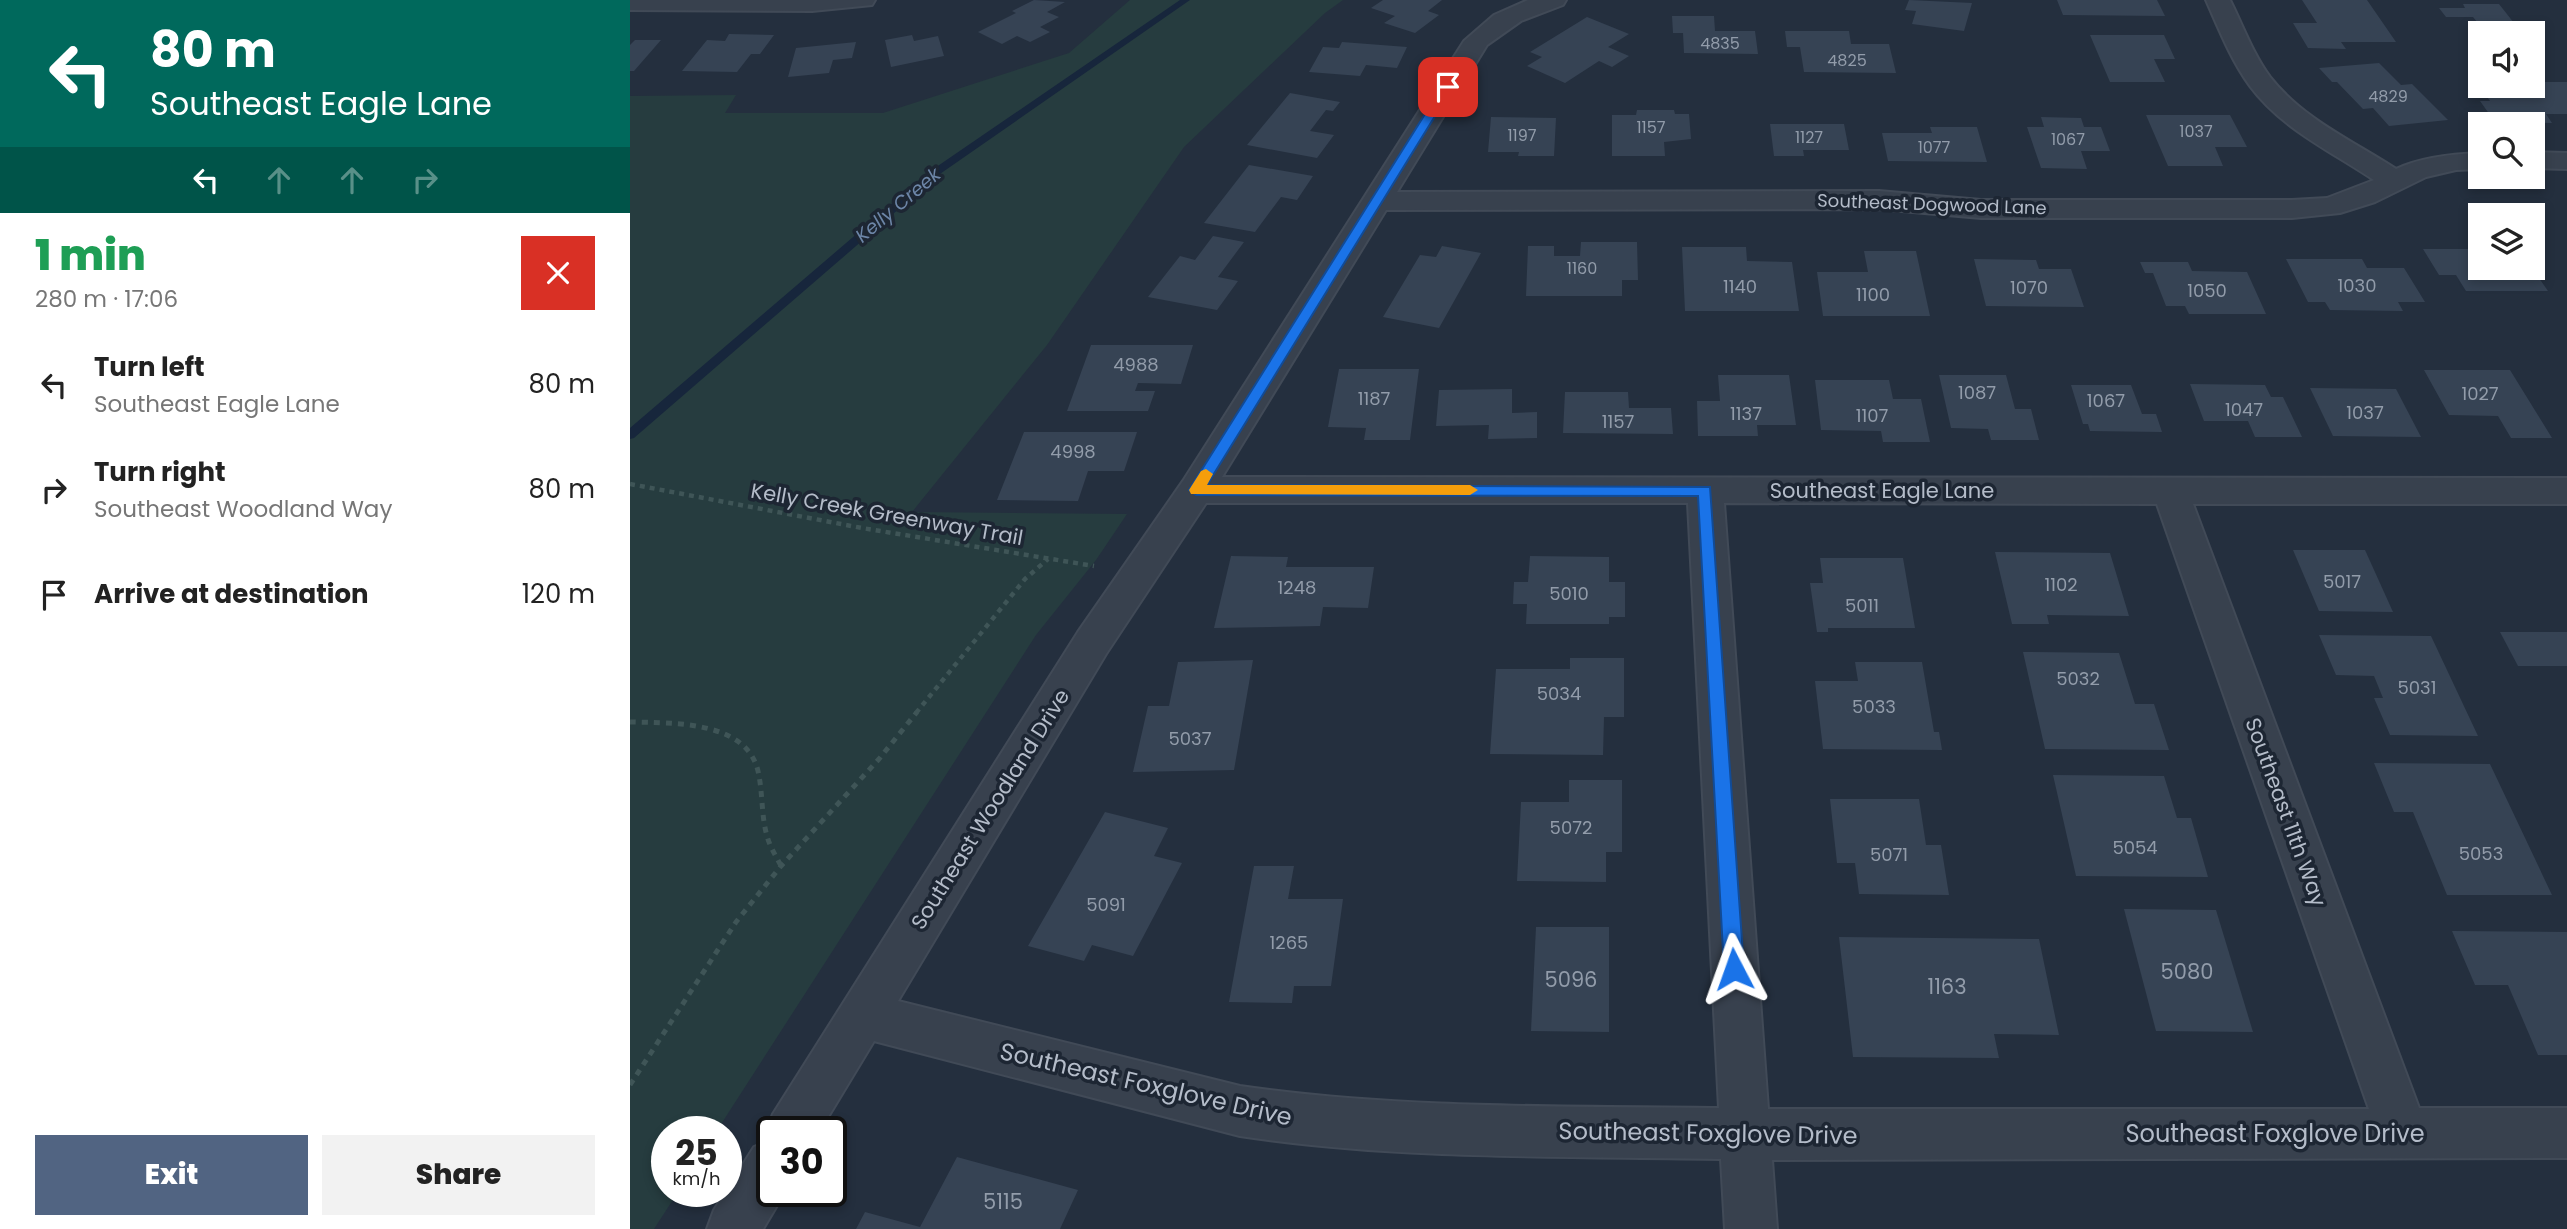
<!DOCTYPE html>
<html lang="en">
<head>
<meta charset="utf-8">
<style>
  body { margin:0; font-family:Poppins,sans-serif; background:#f2f2f2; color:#222; height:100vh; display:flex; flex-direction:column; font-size:26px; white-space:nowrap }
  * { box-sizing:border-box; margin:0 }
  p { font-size:23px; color:#767676 }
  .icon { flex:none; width:38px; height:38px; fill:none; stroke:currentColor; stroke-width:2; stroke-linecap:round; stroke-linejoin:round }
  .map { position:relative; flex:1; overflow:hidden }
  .panel { display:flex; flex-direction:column; background:#fff; width:630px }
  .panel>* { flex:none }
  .top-card { background:#00695c; color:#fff; overflow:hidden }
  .buttons { position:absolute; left:1838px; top:21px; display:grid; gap:14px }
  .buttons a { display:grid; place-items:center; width:77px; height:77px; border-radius:0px; background:#fff; box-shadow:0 4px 10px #0003; font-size:35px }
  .speed { position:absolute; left:21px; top:1116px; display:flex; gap:14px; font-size:35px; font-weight:700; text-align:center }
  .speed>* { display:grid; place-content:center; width:91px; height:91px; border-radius:50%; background:#fff; box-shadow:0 4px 10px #0003; line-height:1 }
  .speed small { font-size:18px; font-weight:400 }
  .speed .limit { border:4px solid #111; border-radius:10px; background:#fff; color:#111 }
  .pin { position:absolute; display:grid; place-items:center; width:60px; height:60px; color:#fff; margin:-30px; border-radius:14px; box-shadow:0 4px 10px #0006 }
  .me { position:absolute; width:77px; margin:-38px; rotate:356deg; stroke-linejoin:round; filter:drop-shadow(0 0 5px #0008) }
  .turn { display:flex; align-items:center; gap:24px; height:147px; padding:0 35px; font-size:32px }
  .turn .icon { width:91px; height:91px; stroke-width:2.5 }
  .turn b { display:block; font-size:49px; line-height:60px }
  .lanes { display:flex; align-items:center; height:66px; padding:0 35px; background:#0003; justify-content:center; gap:35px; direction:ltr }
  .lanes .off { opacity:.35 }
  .round { display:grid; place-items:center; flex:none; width:74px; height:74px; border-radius:0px; background:#f2f2f2 }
  .headline { display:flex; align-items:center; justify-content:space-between; height:119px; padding:0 35px }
  h1 { font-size:42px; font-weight:800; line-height:52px; color:#1e9e55 }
  .button { display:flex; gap:14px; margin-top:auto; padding:14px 35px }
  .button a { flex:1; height:80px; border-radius:0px; background:#516482; color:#fff; font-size:28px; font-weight:800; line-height:80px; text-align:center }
  .button a+a { background:#f2f2f2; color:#222 }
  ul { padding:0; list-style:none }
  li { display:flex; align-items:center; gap:21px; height:105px; padding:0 35px }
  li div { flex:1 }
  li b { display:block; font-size:26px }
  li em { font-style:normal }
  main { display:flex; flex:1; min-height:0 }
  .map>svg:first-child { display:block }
</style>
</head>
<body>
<main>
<section class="panel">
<div class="top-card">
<div class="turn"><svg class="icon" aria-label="left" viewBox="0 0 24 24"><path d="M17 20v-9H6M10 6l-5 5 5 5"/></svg><div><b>80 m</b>Southeast Eagle Lane</div></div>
<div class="lanes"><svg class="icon" aria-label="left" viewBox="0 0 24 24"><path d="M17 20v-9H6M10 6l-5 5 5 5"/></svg><svg class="icon off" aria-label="ahead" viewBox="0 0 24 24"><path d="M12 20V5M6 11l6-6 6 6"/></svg><svg class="icon off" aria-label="ahead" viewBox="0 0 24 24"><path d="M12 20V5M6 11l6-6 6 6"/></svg><svg class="icon off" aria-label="right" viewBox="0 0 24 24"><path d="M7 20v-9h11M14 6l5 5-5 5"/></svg></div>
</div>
<div class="headline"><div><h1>1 min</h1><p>280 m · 17:06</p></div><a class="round" style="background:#d93025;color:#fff"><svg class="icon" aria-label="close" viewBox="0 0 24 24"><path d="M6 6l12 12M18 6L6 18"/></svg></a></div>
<ul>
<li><svg class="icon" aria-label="left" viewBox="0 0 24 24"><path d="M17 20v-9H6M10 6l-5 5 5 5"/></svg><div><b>Turn left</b><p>Southeast Eagle Lane</p></div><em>80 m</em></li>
<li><svg class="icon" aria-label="right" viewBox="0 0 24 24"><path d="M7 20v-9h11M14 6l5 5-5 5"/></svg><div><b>Turn right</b><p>Southeast Woodland Way</p></div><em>80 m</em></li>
<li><svg class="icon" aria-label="arrive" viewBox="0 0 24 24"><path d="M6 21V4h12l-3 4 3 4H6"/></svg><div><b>Arrive at destination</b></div><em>120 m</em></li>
</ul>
<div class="button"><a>Exit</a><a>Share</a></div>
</section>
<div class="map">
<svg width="1937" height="1229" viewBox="0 0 1937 1229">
  <rect width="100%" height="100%" fill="#242f3e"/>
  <path fill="#263c3f" d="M500,0H713L695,13L554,147L417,345L282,512L497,514L466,560L406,635L86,1132H37V1192H48L24,1229H0V96L106,95L95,113H253L439,53Z"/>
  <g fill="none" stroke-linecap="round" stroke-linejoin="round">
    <path fill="#17263c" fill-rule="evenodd" d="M550,0H560L307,176L4,438L0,439V428L299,172Z"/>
  </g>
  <g fill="#364354">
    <path d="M404,0L435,2L417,12L429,17L410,27L420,32L400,42L387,36L372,44L348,32L386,13L382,11Z"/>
    <path d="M753,0H812L798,11L809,15L785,33L754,23L765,16L741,8Z"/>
    <path d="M1279,0L1342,3L1334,31L1282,24L1286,11L1275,10Z"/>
    <path d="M1427,0H1527L1535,16L1433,15Z"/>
    <path d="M1672,0H1737L1766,42H1711L1716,49L1678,48L1663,23H1687Z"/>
    <path d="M1833,4H1869L1884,23H1848L1843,17H1816L1809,8H1835Z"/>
    <path d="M1042,16H1084L1085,31H1125L1128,54L1054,53L1053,33H1043Z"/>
    <path d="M957,17L999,34L978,47L999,56L982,67L969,61L935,83L897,66L912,57L900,52Z"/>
    <path d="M1155,31H1219L1221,44H1259L1266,73L1174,72L1170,47H1157Z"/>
    <path d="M99,34L144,35L130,54H121L107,72L52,71L77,40L95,41Z"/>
    <path d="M282,35L284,41L308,36L314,56L261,67L255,40Z"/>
    <path d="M1460,35H1534L1545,59H1524L1535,82H1480Z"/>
    <path d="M5,40H31L4,71H0V45Z"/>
    <path d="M226,42L222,58L203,60L199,73L158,77L166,48Z"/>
    <path d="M712,42L777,47L767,68L736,65L730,76L679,72L693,47L709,48Z"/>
    <path d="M1749,63L1771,85L1782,84L1818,120L1759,126L1743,108L1733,109L1707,82H1702L1689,68Z"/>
    <path d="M1902,78L1906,82H1937V114H1916L1922,123L1865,122L1850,101H1860L1849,86H1902Z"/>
    <path d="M660,93L710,102L703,111L696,110L680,131L704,135L687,158L617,145Z"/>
    <path d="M1007,110H1044L1045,114H1059L1061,139L1034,142L1035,156H982V115H1006Z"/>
    <path d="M1516,115H1600L1617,147H1585L1593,166H1538Z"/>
    <path d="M861,117L926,118L924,156H888L889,152H858Z"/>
    <path d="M1411,117L1451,118L1454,127H1471L1480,151H1451L1457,169L1411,168L1397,127H1414Z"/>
    <path d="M1140,124H1214L1219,150H1173L1174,156H1144Z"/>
    <path d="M1300,127H1347L1357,162L1258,161L1252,133H1302Z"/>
    <path d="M619,165L683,176L667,200L651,197L625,232L574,223Z"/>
    <path d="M583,236L614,242L588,277L608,281L587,310L518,297L550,256L565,260Z"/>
    <path d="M951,242H1007L1008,280H992V296H896L898,246H924V256H950Z"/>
    <path d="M812,246L851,253L809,328L753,317L790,255L806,257Z"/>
    <path d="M1052,247H1116L1117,261L1162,262L1169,311H1055Z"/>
    <path d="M1793,249H1850V268H1902L1918,291H1836L1826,275H1809Z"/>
    <path d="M1234,251H1286L1300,316H1193L1187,272H1238Z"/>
    <path d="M1344,259L1406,260L1409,269H1441L1454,307L1356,306Z"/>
    <path d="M1656,259H1732L1737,268H1774L1795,302H1768L1773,311L1700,310L1695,302H1678Z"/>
    <path d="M1510,262H1558L1562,271L1617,272L1636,314H1559L1555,306H1536L1523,273H1515Z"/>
    <path d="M461,345H563L551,384L508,383L505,391H525L518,411H437Z"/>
    <path d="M709,369H789L780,440H734L736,428L698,427Z"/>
    <path d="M1794,370H1880L1922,438H1881L1868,416L1819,415Z"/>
    <path d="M1088,375H1159L1166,425H1127L1128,436H1068L1067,401H1090Z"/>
    <path d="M1309,375H1376L1385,409H1401L1409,440H1361L1358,429L1321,428Z"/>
    <path d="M1185,380H1259L1263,399H1291L1300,442H1253L1251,431L1191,430Z"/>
    <path d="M1560,384L1635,385L1641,397H1653L1672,437H1625L1618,421H1574Z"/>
    <path d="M1441,385H1501L1512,414H1526L1532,432L1460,431L1458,424H1453Z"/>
    <path d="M1680,388L1766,389L1791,437L1703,436Z"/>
    <path d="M882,389V413L907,412V438L858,439L859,425L806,426L809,390Z"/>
    <path d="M935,392H998L999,408H1041L1043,434L933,433Z"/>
    <path d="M394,432H507L494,471H458L448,501L367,500Z"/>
    <path d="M1663,550H1735L1763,612L1689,611Z"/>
    <path d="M1365,552L1480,553L1499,616L1417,615L1419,624H1382Z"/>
    <path d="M601,556L658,557L656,567H744L738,608L693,607L690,626L584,628Z"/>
    <path d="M900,556L979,557V582H995V617H979V624H896L897,604H883L884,582H898Z"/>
    <path d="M1190,558H1273L1285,628H1198V632H1187L1180,583H1193Z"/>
    <path d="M1870,632H1937V666H1888Z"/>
    <path d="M1689,635L1801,636L1848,736L1760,735L1744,698H1753L1744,676L1706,675Z"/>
    <path d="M1393,652L1489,653L1505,704H1524L1539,750L1415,749Z"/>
    <path d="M940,658H994V717H974L973,755L860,754L866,669H940Z"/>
    <path d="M623,660L604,770L503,772L518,706H539L548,662Z"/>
    <path d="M1225,662H1292L1304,732H1309L1312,750L1193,749L1185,681H1228Z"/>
    <path d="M1744,763L1860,764L1922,895H1817L1783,812H1764Z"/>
    <path d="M1423,775L1534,776L1547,818H1561L1578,877L1446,876Z"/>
    <path d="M939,780H992V852H976V882L887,881L891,802H939Z"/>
    <path d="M1200,799H1289L1296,845H1311L1319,895L1229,894L1225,863H1207Z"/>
    <path d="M475,812L538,828L524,856L552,863L503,956L462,945L454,961L398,946Z"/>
    <path d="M624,866H664L658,899H713L701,986H664L662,1003L599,1002Z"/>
    <path d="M1494,909L1586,910L1623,1032L1526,1031Z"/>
    <path d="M906,927H979V1032L901,1031Z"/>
    <path d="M1822,931L1937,932V1055H1908L1878,985H1845Z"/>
    <path d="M1209,937L1409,939L1429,1035L1364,1034L1369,1058L1223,1057Z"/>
    <path d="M327,1157L448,1190L430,1229H226L235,1212L290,1227Z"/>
  </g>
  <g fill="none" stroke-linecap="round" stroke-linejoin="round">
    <defs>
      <g id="minor">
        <path d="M0,0H245L242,5L182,11L0,10Z"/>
        <path d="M898,0H936L933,5L891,21L857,45L767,192L1249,191L1351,200H1662L1697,198L1744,180C1701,151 1652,129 1620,86C1601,60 1589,29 1576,0H1600C1613,26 1623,54 1640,77C1673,119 1723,141 1766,169C1792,157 1822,154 1850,153V169L1826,170L1796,177L1745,202L1710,213L1662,218H1351L1249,209L756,210L592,477L1937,478V504H1563L1789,1108H1937V1158L1142,1160L1147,1229H1095L1091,1159C930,1156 770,1160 610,1136L244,1041L189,1132H142V1192H155L133,1229H77L84,1210L124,1147L139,1141L136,1132L143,1114L448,632L553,481L834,41L864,15ZM576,503H1058L1089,1108C928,1106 769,1109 610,1086L268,1001L476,654ZM1094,503L1527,504L1739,1109H1138Z"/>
        <path d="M1902,152L1937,153V169L1902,168Z"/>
      </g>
    </defs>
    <use href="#minor" stroke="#414a57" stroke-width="4"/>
    <g stroke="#3f5557" stroke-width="4.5" stroke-dasharray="5 5" stroke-linecap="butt">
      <path d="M0,484L232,528L464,566"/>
      <path d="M286,713L395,579L418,559"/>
    </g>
    <g stroke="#3f5557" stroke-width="5" stroke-dasharray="6 6" stroke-linecap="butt">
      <path d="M0,722C41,723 116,720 128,771C133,793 131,815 137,836C140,847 146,856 151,866"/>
      <path d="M0,1085L106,922L151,866L249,759L287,712"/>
    </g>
    <use href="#minor" fill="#38414e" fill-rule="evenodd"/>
  </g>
  <path fill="#1a73e8" stroke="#114b97" stroke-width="2" d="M818,84L823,87L577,485L1080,487L1114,969L1111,975L1104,978L1097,975L1094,969L1068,496L566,495L559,490L812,87Z"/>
  <path fill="#f59e0b" d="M576,469L583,474L577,485H840L848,490L840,495L561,494L559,490L571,471Z"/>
  <g text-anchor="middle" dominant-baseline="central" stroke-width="7" stroke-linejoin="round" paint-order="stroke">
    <g font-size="16" fill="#929caa">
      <text x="1090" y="43">4835</text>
      <text x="1217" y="60">4825</text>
      <text x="1758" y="96">4829</text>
      <text x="1021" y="127">1157</text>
      <text x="1566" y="131">1037</text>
      <text x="892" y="135">1197</text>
      <text x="1179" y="137">1127</text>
      <text x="1438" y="139">1067</text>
      <text x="1304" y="147">1077</text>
      <text x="952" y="268">1160</text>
    </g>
    <g font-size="18" fill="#b4bcc9" stroke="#1d2633">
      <text transform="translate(1302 204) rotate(2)">Southeast Dogwood Lane</text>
    </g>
    <g font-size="18" fill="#929caa">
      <text x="1727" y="285">1030</text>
      <text x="1110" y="286">1140</text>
      <text x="1399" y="287">1070</text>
      <text x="1577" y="290">1050</text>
      <text x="1243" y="294">1100</text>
      <text x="506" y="364">4988</text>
      <text x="1347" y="392">1087</text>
      <text x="1850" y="393">1027</text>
      <text x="744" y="398">1187</text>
      <text x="1476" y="400">1067</text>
      <text x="1614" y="409">1047</text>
      <text x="1735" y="412">1037</text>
      <text x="1116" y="413">1137</text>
      <text x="1242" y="415">1107</text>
      <text x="988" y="421">1157</text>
      <text x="443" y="451">4998</text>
      <text x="1712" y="581">5017</text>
      <text x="1431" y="584">1102</text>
      <text x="667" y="587">1248</text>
      <text x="939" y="593">5010</text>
      <text x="1232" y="605">5011</text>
      <text x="1448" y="678">5032</text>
      <text x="1787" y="687">5031</text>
      <text x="929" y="693">5034</text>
      <text x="1244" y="706">5033</text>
      <text x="560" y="738">5037</text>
      <text x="941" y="827">5072</text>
      <text x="1505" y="847">5054</text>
      <text x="1851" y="853">5053</text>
      <text x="1259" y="854">5071</text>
      <text x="476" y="904">5091</text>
      <text x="659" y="942">1265</text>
    </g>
    <g font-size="19" font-style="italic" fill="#6d86a8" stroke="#1d2633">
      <text transform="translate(268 205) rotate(-40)">Kelly Creek</text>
    </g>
    <g font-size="21" fill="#b4bcc9" stroke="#1d2633">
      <text x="1252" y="490">Southeast Eagle Lane</text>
      <text transform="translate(257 514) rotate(10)">Kelly Creek Greenway Trail</text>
      <text transform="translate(360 809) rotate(-58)">Southeast Woodland Drive</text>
      <text transform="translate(1656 812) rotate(70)">Southeast 11th Way</text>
    </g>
    <g font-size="21" fill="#929caa">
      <text x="1557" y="971">5080</text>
      <text x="941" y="979">5096</text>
      <text x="1317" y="986">1163</text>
      <text x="373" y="1201">5115</text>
    </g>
    <g font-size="24" fill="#b4bcc9" stroke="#1d2633">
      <text transform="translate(516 1084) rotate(13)">Southeast Foxglove Drive</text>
      <text transform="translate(1078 1133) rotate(1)">Southeast Foxglove Drive</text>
      <text x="1645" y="1133">Southeast Foxglove Drive</text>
    </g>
  </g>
</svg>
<div class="buttons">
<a><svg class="icon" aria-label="sound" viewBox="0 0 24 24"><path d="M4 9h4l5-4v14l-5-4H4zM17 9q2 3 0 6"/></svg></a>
<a><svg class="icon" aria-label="search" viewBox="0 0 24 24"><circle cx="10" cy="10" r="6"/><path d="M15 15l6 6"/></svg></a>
<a><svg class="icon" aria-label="layers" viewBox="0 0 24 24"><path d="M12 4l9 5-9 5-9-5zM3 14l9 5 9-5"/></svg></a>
</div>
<div class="speed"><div>25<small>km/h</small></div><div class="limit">30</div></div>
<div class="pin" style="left:818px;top:87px;background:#d93025"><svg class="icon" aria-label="arrive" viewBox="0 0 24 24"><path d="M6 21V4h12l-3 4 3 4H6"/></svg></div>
<svg class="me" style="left:1104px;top:969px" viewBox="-20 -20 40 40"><path d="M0-17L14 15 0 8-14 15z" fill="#1a73e8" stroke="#fff" stroke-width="4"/></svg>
</div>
</main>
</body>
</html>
